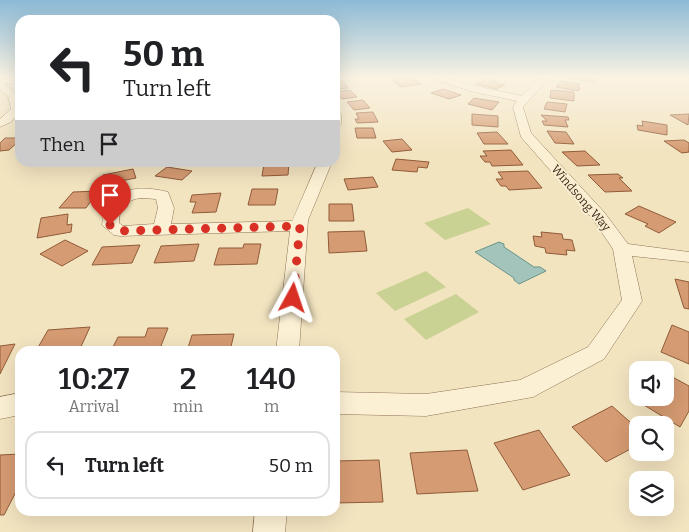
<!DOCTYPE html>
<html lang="en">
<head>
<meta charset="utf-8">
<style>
  body { margin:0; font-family:Bitter,serif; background:#f6f6f6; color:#202124; height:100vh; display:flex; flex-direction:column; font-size:19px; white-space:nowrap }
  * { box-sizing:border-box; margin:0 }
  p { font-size:16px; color:#757577 }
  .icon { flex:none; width:28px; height:28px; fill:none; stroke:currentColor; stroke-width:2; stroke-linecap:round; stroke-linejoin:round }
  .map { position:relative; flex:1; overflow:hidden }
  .panel { position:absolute; left:15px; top:346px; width:325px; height:170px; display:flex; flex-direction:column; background:#fff; border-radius:15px; box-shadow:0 5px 20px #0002 }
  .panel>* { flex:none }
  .banner { position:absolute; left:15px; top:15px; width:325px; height:152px; border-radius:15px; box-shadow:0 5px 20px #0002; background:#fff; color:#202124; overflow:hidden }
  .fabs { position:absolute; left:629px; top:361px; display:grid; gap:10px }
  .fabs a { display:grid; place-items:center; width:45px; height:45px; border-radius:10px; background:#fff; box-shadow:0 5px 20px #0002; font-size:25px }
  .pin { position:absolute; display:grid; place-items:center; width:42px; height:42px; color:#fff; margin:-51px -21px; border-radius:50% 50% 50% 0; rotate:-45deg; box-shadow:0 0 5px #0007 }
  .pin .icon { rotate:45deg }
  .me { position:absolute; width:55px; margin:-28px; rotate:5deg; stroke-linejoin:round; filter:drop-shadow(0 0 4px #0008) }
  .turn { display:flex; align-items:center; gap:18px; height:105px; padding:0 25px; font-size:22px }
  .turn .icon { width:65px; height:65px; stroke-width:2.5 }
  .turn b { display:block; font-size:35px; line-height:42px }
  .then { display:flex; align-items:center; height:48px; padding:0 25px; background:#0003; gap:10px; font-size:19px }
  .eta { display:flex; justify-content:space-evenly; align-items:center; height:85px; text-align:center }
  .eta b { font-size:30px; font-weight:600; line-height:35px }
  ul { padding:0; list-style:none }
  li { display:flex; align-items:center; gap:15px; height:68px; margin:0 10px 8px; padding:0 15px; border:2px solid #e0e0e0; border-radius:15px }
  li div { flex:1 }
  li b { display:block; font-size:19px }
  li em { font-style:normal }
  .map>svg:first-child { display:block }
</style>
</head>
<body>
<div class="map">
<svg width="689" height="532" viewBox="0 0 689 532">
  <rect width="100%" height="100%" fill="#f3e4c0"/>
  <g fill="#cad293">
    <path d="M468,208L491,224L445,240L424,223Z"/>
    <path d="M426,271L446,287L395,311L376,293Z"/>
    <path d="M456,294L479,312L426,340L404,319Z"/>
  </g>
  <path fill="#a3c4bb" stroke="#699489" d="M499,242L504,244V247L534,267H540L546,271L519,284L514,280V278L475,252Z"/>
  <g fill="#d59b72" stroke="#905b39">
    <path d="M411,78L421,84L401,87L392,80Z"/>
    <path d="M568,78H595L592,80H595L592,82Z"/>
    <path d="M488,79L496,81L493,82L505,85L496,89L476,84Z"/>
    <path d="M335,81H343L348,88L335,89Z"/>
    <path d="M561,81L580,84L577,87L580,88L578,91L556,87Z"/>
    <path d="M443,89L461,95L449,99L431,93Z"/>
    <path d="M350,90L357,97L342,99L335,92Z"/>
    <path d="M551,90L574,92V101L550,98Z"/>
    <path d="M474,98L499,102L492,110L468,104Z"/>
    <path d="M363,100L370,108L354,110L347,102Z"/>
    <path d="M547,102L567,104L565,112L544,109Z"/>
    <path d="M373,112L378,122L357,123L355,119H359L356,113Z"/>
    <path d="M472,114L498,116V127L472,125Z"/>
    <path d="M689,114L688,125L670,115Z"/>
    <path d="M541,115L568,117L569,120H565L568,127L544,125L542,121H547Z"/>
    <path d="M642,121L667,125V135L638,130L637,125L643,126Z"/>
    <path d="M355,128H373L376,138H357Z"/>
    <path d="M547,131L566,132L574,144L555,143Z"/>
    <path d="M497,132L508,144H484L477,133Z"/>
    <path d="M5,138H20V140L9,150L0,151V143Z"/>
    <path d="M402,139L412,150L392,152L383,141Z"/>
    <path d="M684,140L689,143V152L682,153L664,141Z"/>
    <path d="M511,150L523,165L492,166L490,162H485L480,156H487L483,151Z"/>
    <path d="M585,151L600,165L577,166L562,152Z"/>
    <path d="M396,159L429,162L427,168L418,167L417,172L392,170Z"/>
    <path d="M289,163L288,175L262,176L264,164Z"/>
    <path d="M167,167L192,171L182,180L155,176Z"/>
    <path d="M133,169L136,178L105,184L103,175Z"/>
    <path d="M528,171L542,188L509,190L506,186H501L496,179H503L498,172Z"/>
    <path d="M618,174L623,178H619L632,191L605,192L588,175Z"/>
    <path d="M373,177L378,187L348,190L344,179Z"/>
    <path d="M252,189H278L275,205H248Z"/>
    <path d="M98,191L86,208H59L73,192Z"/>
    <path d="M221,193L216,212L192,213L196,202H190L192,195Z"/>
    <path d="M329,204H352L354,221H329Z"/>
    <path d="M639,206L676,222L659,233L645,226L648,224L625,214Z"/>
    <path d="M68,214L67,225L72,224L71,232L37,238L41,218Z"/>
    <path d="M364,231L367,251L329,253L328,232Z"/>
    <path d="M541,232L562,234L563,239L572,240L575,251L566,250L567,255L546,253L545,248L535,246L533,236L542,237Z"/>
    <path d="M65,240L88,251L62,266L40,254Z"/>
    <path d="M199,244L194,261L154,263L161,246Z"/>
    <path d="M244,244H261L257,264L214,265L219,248H243Z"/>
    <path d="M140,245L132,263L92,265L102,247Z"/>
    <path d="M675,279L689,282V309L684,308Z"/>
    <path d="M672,325L689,332V364L661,352Z"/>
    <path d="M90,327L79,351H36L48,330Z"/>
    <path d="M148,328H168L159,351H111L118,337H145Z"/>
    <path d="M234,334L230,351H187L192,335Z"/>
    <path d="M15,344L0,374V346Z"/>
    <path d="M665,373L689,386V411L680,427L639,402L642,398H665Z"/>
    <path d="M612,406L638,429V445L606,462L572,427Z"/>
    <path d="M539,430L570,475L523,490L494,443Z"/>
    <path d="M467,450L478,491L417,494L410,453Z"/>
    <path d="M20,454V484L4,515H0V455Z"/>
    <path d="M379,460L383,502L335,503V461Z"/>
  </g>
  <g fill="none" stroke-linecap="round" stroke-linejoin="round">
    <defs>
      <g id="minor">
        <path d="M20,78V82L4,84L18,95L20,112L11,122L0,127V119L11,109L8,96L0,90V79Z"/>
        <path d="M432,78H446L475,86L522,96L539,78H549L523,107L531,133L604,212L628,244L689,252V262L632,256L642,301L604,359L533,397L426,416L335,414V392L426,394L520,380L588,347L622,300L613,249L592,218L521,137L513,107L517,101L470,91Z"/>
        <path d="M335,111L341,114V124L335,127Z"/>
        <path d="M318,162H332L308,220L299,351H276L290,231L120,236L114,235L102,225C107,188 137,184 168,192L174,208L171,224L292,221ZM142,198L156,199L158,208L154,224L123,226L119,223C119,208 126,199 142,198Z"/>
        <path d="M20,393V415L0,419V397Z"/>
        <path d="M255,511H287L285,532H253Z"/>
      </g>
    </defs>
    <use href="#minor" stroke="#8e7456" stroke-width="1"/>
    <use href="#minor" fill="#fcf0d4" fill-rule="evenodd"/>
  </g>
  <linearGradient id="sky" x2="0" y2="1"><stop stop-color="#8cbad6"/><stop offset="0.51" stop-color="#faf3e3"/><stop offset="1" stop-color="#faf3e3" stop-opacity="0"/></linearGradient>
  <rect width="689" height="152" fill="url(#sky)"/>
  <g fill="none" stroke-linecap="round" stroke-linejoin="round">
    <path stroke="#d93025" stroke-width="9" stroke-dasharray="0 16.2" d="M110,225L120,231L300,226L293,298"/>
  </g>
  <g text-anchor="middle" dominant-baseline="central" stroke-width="4" stroke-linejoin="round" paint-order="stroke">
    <g font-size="12" fill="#3c2b1c" stroke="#f9edd0">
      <text transform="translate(581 198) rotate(49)">Windsong Way</text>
    </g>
  </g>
</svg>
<div class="fabs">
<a><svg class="icon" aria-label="sound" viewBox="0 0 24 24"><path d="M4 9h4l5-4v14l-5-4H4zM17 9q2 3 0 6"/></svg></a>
<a><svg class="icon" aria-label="search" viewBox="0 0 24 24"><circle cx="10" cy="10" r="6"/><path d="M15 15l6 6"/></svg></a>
<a><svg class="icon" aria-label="layers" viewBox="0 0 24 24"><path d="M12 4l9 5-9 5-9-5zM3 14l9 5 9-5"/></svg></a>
</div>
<div class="pin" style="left:110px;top:225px;background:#d93025"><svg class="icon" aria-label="arrive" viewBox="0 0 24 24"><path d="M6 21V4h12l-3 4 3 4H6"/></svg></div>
<svg class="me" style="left:293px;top:298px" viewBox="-20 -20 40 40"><path d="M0-17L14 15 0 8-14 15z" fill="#d93025" stroke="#fff" stroke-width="4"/></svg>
<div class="banner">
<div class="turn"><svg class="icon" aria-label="left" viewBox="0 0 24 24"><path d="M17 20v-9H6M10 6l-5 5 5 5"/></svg><div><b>50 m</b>Turn left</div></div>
<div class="then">Then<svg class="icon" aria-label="arrive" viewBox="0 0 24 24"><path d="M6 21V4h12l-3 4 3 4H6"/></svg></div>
</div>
<section class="panel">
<div class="eta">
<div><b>10:27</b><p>Arrival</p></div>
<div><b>2</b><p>min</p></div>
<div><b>140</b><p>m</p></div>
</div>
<ul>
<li><svg class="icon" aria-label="left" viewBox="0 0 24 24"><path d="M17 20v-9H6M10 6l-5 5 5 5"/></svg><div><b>Turn left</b></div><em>50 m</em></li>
</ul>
</section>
</div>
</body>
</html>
